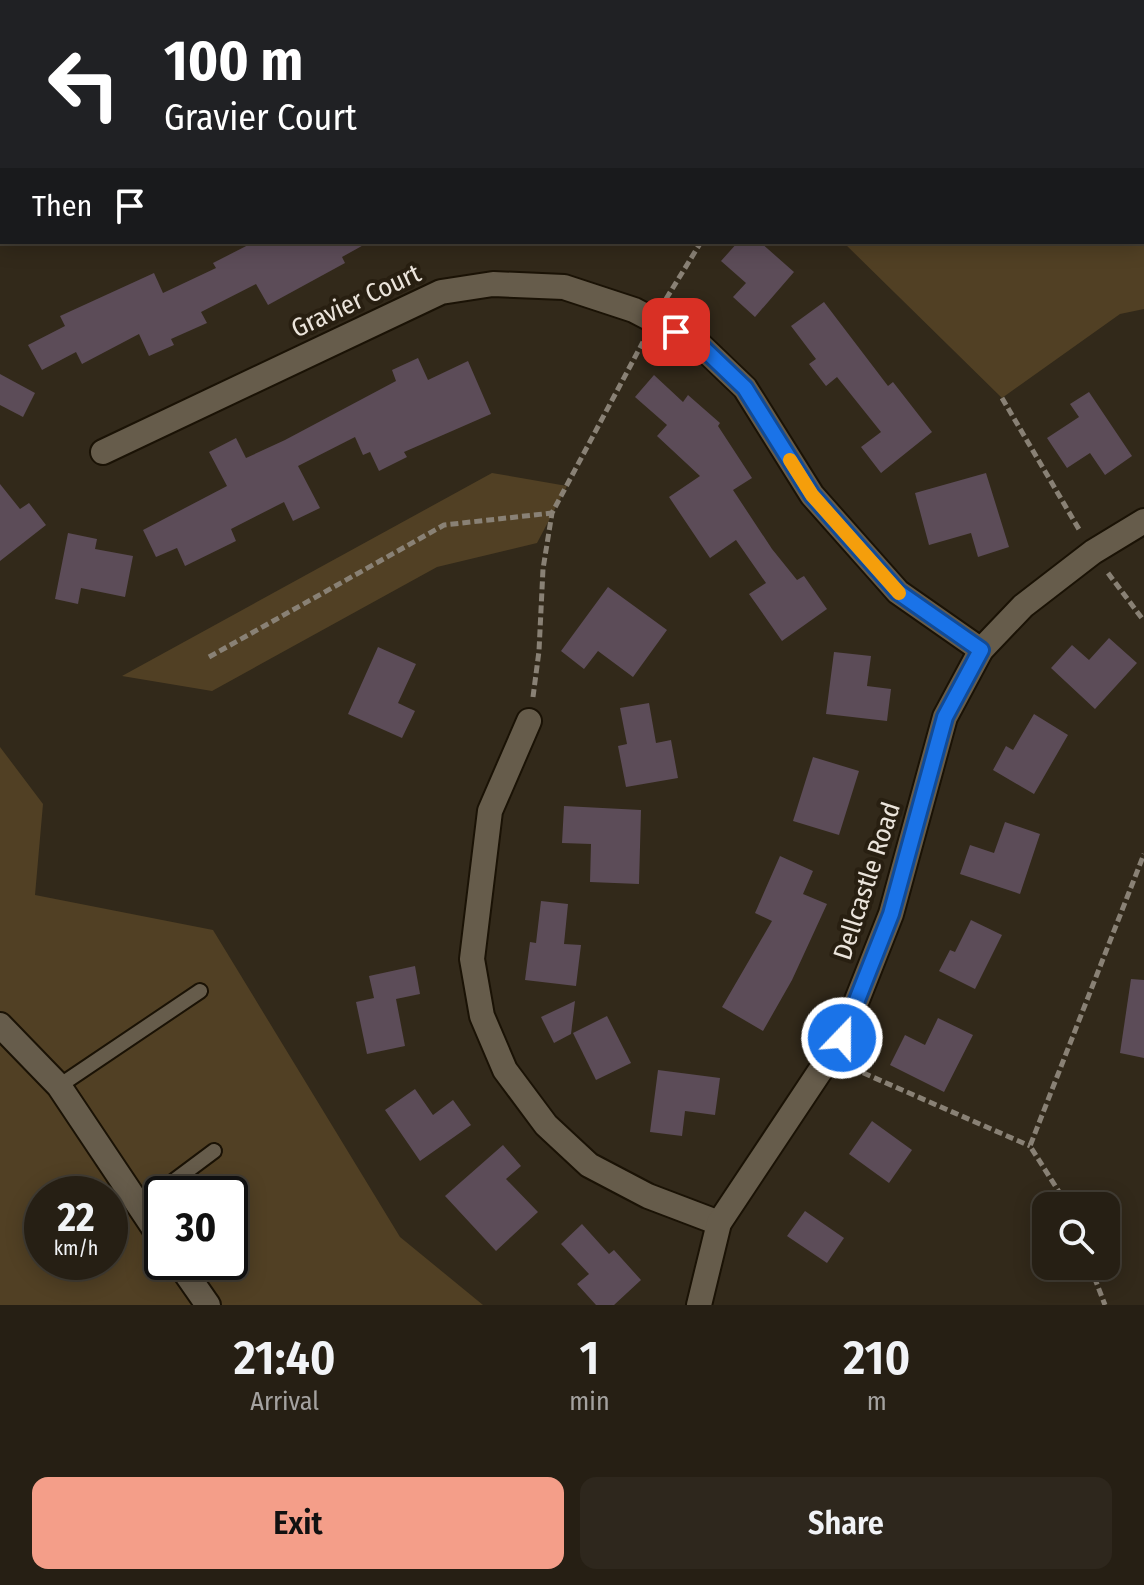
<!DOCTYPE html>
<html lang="en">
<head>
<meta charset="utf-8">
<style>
  body { margin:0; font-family:"Fira Sans Condensed",sans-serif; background:#2e271d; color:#f1f3f6; height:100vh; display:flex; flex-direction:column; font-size:30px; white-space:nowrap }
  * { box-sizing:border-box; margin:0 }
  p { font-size:26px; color:#a4a2a0 }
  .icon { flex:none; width:44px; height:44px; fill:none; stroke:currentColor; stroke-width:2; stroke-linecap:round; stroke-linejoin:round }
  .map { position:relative; height:1305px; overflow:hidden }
  .side { display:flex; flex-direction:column; background:#261f14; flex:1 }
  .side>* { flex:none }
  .hud { position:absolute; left:0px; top:0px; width:1144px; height:244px; box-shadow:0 4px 20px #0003,0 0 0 2px #423d34; background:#202124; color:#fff; overflow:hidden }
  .tools { position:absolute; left:1032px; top:1192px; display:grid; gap:16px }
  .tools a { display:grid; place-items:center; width:88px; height:88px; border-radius:16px; background:#261f14; box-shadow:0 4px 20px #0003,0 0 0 2px #423d34; font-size:40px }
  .speed { position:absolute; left:24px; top:1176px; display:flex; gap:16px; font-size:40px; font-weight:700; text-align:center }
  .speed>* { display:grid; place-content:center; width:104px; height:104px; border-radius:50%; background:#261f14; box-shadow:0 4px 20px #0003,0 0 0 2px #423d34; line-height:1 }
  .speed small { font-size:20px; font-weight:400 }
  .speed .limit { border:4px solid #111; border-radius:12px; background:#fff; color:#111 }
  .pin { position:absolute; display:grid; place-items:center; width:68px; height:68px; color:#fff; margin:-34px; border-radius:16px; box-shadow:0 4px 12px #0006 }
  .me { position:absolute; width:88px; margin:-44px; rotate:22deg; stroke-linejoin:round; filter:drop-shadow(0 0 6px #0008) }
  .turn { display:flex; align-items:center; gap:28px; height:168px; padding:0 32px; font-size:36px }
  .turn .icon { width:104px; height:104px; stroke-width:2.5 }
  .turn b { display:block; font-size:56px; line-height:68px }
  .then { display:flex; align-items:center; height:76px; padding:0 32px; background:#0003; gap:16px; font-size:30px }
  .eta { display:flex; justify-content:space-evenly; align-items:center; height:136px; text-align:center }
  .eta b { font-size:48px; font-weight:600; line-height:56px }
  .action { display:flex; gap:16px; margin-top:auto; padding:16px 32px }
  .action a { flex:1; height:92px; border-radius:16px; background:#f49e89; color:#111; font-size:32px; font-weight:600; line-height:92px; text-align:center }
  .action a+a { background:#2e271d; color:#f1f3f6 }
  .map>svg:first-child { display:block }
</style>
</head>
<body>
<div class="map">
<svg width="1144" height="1305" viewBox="0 0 1144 1305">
  <rect width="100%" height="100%" fill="#32291a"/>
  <g fill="#514024" fill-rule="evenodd">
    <path d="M777,0H1144V309L1120,314L1002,398L843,242H1142V2Z"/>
    <path d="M492,473L567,486L537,543L437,567L212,691L122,676Z"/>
    <path d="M0,747L43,804L35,895L213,930L400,1237L483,1305H0ZM42,1194H110V1262H42ZM162,1194H230V1262H162Z"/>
  </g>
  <g fill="#5c4c58">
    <path d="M254,242H369L342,257L345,263L268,305L256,284L201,312L207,323L171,339L174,345L149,356L139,334L82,364L76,352L42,370L28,345L65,326L60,316L154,273L163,293L216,268L213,263Z"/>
    <path d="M738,242H760L794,272L755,317L733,297L746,283L721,261Z"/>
    <path d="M824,302L888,386L893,382L932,432L881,473L861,447L881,432L837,377L826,386L809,364L816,359L791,326Z"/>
    <path d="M418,358L428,380L468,361L491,414L404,452L407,457L379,471L370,452L363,455L355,437L298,466L320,508L293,521L284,502L231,529L236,541L185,566L177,548L156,557L143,530L227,486L209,452L236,438L246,458L285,440L396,381L392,370Z"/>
    <path d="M0,374L35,393L23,417L0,405Z"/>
    <path d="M654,375L683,402L688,395L720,423L718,426L752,478L733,490L772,549L797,580L804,576L827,609L782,641L749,594L766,583L736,540L710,558L669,497L700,476L657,436L667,425L635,397Z"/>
    <path d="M1089,392L1132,456L1105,475L1090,453L1067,468L1047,438L1079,417L1070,404Z"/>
    <path d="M986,473L1009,547L978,557L971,533L929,545L915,493Z"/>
    <path d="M0,484L20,509L29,503L46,525L0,561Z"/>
    <path d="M68,533L97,539L95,549L133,556L125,597L81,588L78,604L55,599Z"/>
    <path d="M608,587L667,630L633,677L598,651L584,669L561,651Z"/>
    <path d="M1109,638L1137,663L1095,709L1051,668L1072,645L1089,660Z"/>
    <path d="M378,647L416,664L398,703L415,711L402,738L348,714Z"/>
    <path d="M834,652L871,656L867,686L891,689L887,721L826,714Z"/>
    <path d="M649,703L656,743L671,740L678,778L626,787L618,746L627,744L620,708Z"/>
    <path d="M1034,714L1068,735L1034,794L993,770L1006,746L1013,750Z"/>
    <path d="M813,757L859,771L839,835L793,821Z"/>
    <path d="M564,806L641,810L639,884L590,882L591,844L562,843Z"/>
    <path d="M1005,822L1040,834L1020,894L960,874L970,845L994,853Z"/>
    <path d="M780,856L813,871L803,894L827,904L792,980L763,1031L722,1007L772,921L755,913Z"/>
    <path d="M541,901L568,904L564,944L581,945L576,986L525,980L530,942L536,943Z"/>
    <path d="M971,920L1002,935L975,989L939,971L950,950L955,952Z"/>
    <path d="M415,966L420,994L396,999L405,1046L367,1054L356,1002L374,998L369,976Z"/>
    <path d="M1131,979L1144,980V1058L1120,1053Z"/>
    <path d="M575,1001L571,1034L554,1043L541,1017Z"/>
    <path d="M607,1016L631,1063L596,1080L573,1033Z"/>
    <path d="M938,1018L973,1035L944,1092L890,1065L905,1035L925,1045Z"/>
    <path d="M658,1070L720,1078L715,1115L685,1111L682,1136L650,1132Z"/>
    <path d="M415,1089L433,1115L453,1100L471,1125L420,1161L385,1110Z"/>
    <path d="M872,1121L912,1150L889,1183L849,1154Z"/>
    <path d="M503,1145L521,1166L506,1179L538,1212L496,1251L445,1196Z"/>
    <path d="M805,1211L844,1238L827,1263L787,1236Z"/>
    <path d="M582,1224L609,1254L614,1250L641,1280L614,1305H596L577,1284L589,1274L561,1244Z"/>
  </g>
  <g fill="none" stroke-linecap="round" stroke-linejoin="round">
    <defs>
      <g id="lane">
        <path d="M59,1086L200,991"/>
        <path d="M139,1207L214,1151"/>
      </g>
      <g id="street">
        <path d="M103,452L441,292L493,284L564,287L634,310L699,344L745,388L812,495L898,592L981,650"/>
        <path d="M529,721L490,811L472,959L482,1016L505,1070L546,1125L589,1165L648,1196L719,1223"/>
        <path d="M0,1025L59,1086L162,1240"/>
        <path d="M178,1262L208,1305"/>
        <path d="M699,1305L719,1223L842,1038L891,914L945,717L981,650L1023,606L1093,552L1144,521"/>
      </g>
      <g id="secondary">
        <path d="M41,2L43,0"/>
        <path d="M0,44L2,42"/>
      </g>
    </defs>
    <use href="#lane" stroke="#1a1205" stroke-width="18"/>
    <use href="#street" stroke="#1a1205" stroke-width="28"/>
    <use href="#secondary" stroke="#1a1205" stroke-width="28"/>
    <g stroke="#898175" stroke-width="5" stroke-dasharray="8 4" stroke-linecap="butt">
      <path d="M666,299L701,242"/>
      <path d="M1002,398L1080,531"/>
      <path d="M1108,573L1144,621"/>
      <path d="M209,657L444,525L552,513"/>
      <path d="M533,697L539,651L543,569L552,513L643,342"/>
      <path d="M852,1068L1030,1146"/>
      <path d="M1068,1206L1030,1146L1144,854"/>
      <path d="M1090,1266L1105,1305"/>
    </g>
    <use href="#lane" stroke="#665c4b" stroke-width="14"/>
    <use href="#street" stroke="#665c4b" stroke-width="24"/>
    <use href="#secondary" stroke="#665c4b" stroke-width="24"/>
  </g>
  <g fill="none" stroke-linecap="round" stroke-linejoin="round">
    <defs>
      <path id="route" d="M676,332L699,344L745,388L812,495L898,592L981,650L945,717L891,914L842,1038"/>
    </defs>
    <use href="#route" stroke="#114b97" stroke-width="20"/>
    <use href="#route" stroke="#1a73e8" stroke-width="14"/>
    <path stroke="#f59e0b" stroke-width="14" d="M790,460L812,495L899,593"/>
  </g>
  <g text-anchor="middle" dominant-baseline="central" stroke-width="8" stroke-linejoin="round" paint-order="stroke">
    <g font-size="26" fill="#ebe4db" stroke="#281f11">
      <text transform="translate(356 301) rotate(-25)">Gravier Court</text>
      <text transform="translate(867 881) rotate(-72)">Dellcastle Road</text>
    </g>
  </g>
</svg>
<div class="tools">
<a><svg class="icon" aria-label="search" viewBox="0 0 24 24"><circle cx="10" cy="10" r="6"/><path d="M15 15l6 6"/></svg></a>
</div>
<div class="speed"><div>22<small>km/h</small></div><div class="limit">30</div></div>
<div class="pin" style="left:676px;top:332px;background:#d93025"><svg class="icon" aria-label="arrive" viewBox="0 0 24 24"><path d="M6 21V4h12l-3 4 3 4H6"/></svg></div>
<svg class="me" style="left:842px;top:1038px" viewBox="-20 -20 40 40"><circle r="17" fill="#1a73e8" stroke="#fff" stroke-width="3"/><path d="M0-11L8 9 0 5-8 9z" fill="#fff"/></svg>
<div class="hud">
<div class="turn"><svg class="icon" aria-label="left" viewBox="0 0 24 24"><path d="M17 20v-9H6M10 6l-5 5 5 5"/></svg><div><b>100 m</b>Gravier Court</div></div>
<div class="then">Then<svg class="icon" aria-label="arrive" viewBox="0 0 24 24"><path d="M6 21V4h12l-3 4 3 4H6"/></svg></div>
</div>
</div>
<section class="side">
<div class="eta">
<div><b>21:40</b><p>Arrival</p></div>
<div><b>1</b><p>min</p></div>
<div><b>210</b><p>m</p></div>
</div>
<div class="action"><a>Exit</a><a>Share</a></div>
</section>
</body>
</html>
